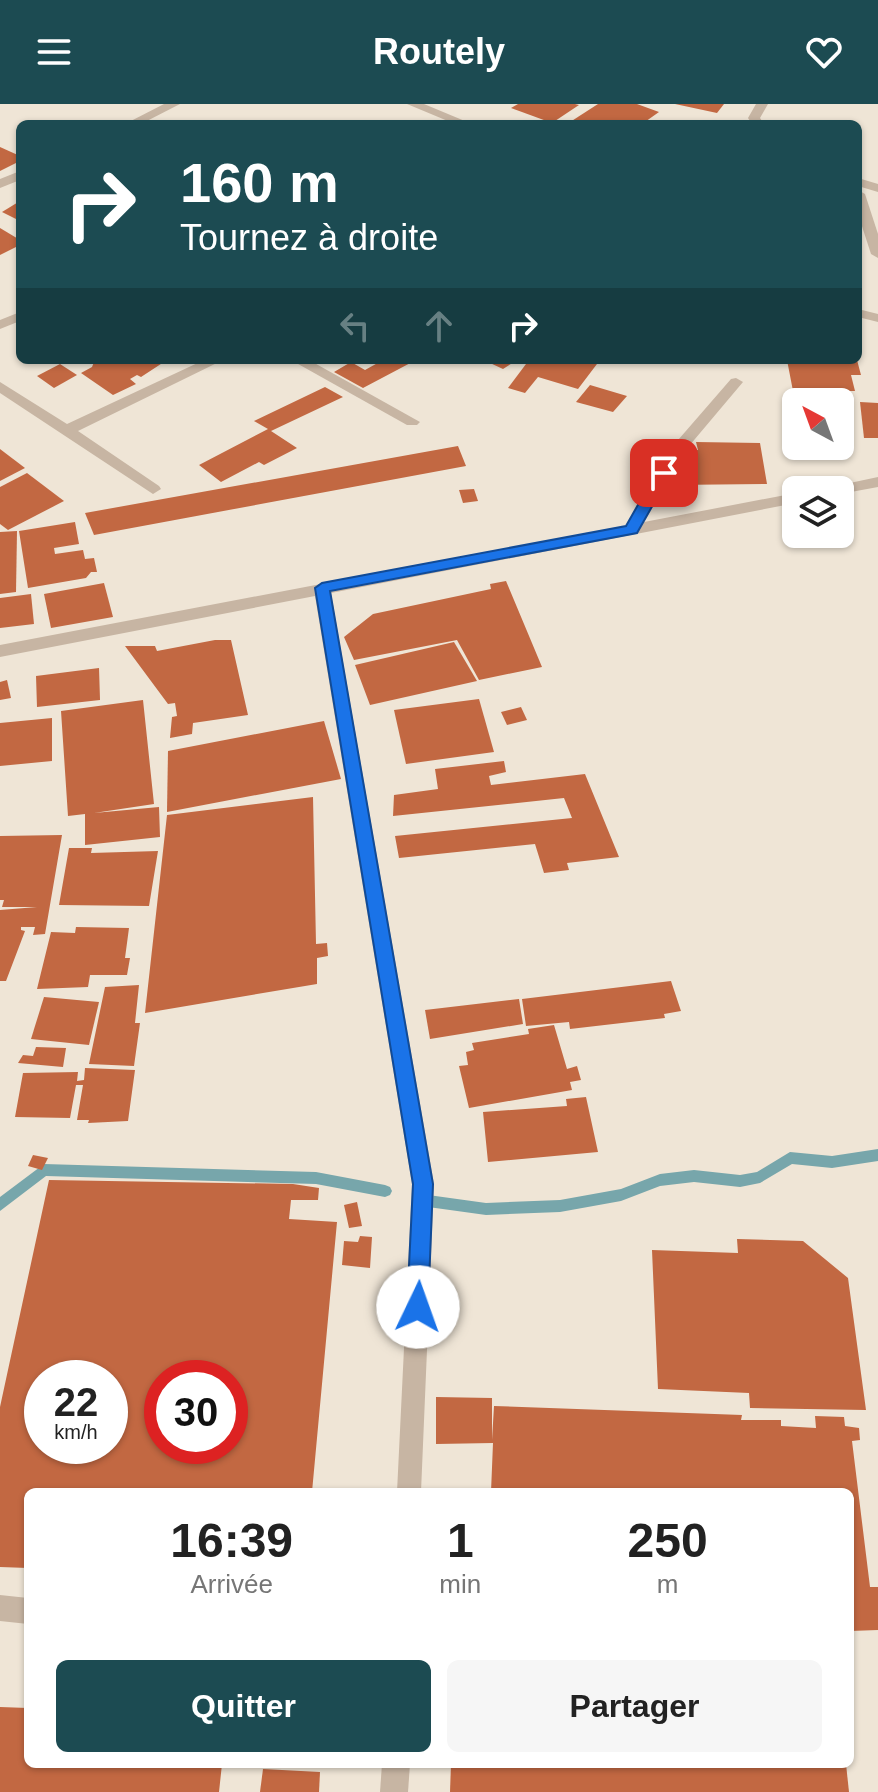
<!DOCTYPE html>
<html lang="fr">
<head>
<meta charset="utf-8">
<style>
  body { margin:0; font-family:Arial,sans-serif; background:#f6f6f6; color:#222; height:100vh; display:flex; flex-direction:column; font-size:30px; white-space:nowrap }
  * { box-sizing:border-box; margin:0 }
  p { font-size:26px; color:#767676 }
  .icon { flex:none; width:44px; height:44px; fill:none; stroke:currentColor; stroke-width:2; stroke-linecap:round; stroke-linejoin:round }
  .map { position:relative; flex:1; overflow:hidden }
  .side { position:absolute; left:24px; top:1384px; width:830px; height:280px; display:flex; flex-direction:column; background:#fff; border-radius:12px; box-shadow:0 2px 6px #0004 }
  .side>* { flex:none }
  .guide { position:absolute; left:16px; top:16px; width:846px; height:244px; border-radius:12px; box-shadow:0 2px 6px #0004; background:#1c4b52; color:#fff; overflow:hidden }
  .needle { width:52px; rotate:319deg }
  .fabs { position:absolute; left:782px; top:284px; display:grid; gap:16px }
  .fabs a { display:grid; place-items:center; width:72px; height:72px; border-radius:12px; background:#fff; box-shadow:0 2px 6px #0004; font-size:40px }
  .speed { position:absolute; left:24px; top:1256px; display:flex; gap:16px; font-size:40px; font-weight:700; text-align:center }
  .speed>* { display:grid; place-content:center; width:104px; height:104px; border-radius:50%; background:#fff; box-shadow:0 2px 6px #0004; line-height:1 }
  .speed small { font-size:20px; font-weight:400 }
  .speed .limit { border:12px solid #d22; background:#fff; color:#111 }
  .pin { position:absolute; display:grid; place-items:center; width:68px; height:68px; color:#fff; margin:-34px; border-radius:16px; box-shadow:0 4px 12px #0006 }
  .me { position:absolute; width:88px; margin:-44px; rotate:3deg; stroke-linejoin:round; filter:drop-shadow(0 0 6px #0008) }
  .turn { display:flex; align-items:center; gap:28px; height:168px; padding:0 32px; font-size:36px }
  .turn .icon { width:104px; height:104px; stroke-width:2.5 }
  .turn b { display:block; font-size:56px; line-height:68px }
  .lanes { display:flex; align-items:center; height:76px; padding:0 32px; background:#0003; justify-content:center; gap:40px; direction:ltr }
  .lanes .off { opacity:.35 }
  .eta { display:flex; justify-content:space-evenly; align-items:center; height:136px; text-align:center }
  .eta b { font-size:48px; font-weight:600; line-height:56px }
  .cta { display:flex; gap:16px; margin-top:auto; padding:16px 32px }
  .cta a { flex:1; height:92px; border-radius:12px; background:#1c4b52; color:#fff; font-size:32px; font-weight:600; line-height:92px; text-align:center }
  .cta a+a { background:#f6f6f6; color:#222 }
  header { display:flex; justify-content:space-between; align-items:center; height:104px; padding:0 32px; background:#1c4b52; color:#fff; font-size:36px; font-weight:600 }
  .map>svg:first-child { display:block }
</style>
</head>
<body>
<header><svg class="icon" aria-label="menu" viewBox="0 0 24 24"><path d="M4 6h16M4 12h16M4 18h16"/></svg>Routely<svg class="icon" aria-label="heart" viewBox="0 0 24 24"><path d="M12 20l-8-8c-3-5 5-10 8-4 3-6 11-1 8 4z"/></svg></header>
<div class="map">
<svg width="878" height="1688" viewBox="0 0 878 1688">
  <rect width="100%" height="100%" fill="#efe5d6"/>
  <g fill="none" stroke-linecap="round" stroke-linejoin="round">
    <g fill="#77a6ab" fill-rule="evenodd">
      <path d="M878,1045V1057L832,1064L792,1060L760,1079L740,1083L694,1078L660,1082L621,1097L560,1108L486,1111L421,1102L416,1100L414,1096L416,1092L421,1090L486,1099L560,1096L621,1085L660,1070L694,1066L740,1071L757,1068L790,1048L832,1052Z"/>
      <path d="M44,1060L316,1068L385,1081L390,1083L392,1087L390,1091L385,1093L316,1080L46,1072L0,1107V1093Z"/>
    </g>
  </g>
  <g fill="#c26842" fill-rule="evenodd">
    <path d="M518,0H575L579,1L552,19L511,4Z"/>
    <path d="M598,0H637L659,8L642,20H567Z"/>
    <path d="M675,0H724L717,9Z"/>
    <path d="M0,43L20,52V57L0,67Z"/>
    <path d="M20,97V117L2,108Z"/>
    <path d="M0,124L20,136V141L0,151Z"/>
    <path d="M90,256H167L141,273L137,271L130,275L136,280L113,291L81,269L92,263L94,258Z"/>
    <path d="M383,256H416L363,284L334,268L351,258L365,266Z"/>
    <path d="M493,256H517L503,265L490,259Z"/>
    <path d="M529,256H600L578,285L538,273L525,289L508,284Z"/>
    <path d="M787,256H857L861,271H851L855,287H793Z"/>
    <path d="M60,260L77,271L54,284L37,272Z"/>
    <path d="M590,281L627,292L613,308L576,298Z"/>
    <path d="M325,283L343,293L271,327L297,344L264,361L259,358L221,378L199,361L268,325L254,317Z"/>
    <path d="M860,298L878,299V334H864Z"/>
    <path d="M696,338L760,339L767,380L671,381L680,347L698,346Z"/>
    <path d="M458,342L466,362L94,431L85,409Z"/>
    <path d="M0,345L25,364L0,377Z"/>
    <path d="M27,369L64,397L8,426L0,420V383Z"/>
    <path d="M474,385L478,397L463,399L459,386Z"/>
    <path d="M75,418L79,440L54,444L55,450L83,446L85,455L94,454L97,468H91L86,474L28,484L19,427Z"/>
    <path d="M17,427L16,488L0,490V428Z"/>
    <path d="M506,477L542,563L479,576L457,536L354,556L344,533L373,510L491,485L490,480Z"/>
    <path d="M104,479L113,513L51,524L44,490Z"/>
    <path d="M31,490L34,520L0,524V494Z"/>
    <path d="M215,536H231L248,611L193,619L192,630L170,634L172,613L177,612L175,599L168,600L125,542H155L157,547Z"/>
    <path d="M454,538L477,577L370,601L355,561Z"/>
    <path d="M99,564L100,596L37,603L36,572Z"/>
    <path d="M7,576L11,594L0,596V578Z"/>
    <path d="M479,595L494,648L406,660L394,606Z"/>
    <path d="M143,596L154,700L94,709L159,703L160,733L85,741V710L68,712L61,607Z"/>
    <path d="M521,603L527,616L507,621L501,608Z"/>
    <path d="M52,614V657L0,662V619Z"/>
    <path d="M324,617L341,675L167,708L168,647Z"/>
    <path d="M504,657L506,668L489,672L491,681L585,670L619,753L567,759L569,766L544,769L535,740L399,754L395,732L572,714L564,694L393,712L394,691L438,685L435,665Z"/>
    <path d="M313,693L316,840L327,839L328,852L317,854V880L145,909L167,711Z"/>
    <path d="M62,731L45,830L33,831L35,823H21V826L25,827L6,877H0V806L37,803H2L4,796H0V732Z"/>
    <path d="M69,744H92L91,749L158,747L149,802L59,801Z"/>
    <path d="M76,823L129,824L125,854H130L127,871H90L88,883L37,885L51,828L75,829Z"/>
    <path d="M671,877L681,907L664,910L665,914L570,925L569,918L526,922L522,895Z"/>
    <path d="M139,881L135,919H140L134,962L89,960L105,883Z"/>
    <path d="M44,893L99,898L89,941L31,935Z"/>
    <path d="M519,895L523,920L430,935L425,906Z"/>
    <path d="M554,921L567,965L577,962L581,976L570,978L572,986L469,1004L459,962L468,961L466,948L474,946L472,939L529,930L528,925Z"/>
    <path d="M36,943L66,944L63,963L18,959L23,951L33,952Z"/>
    <path d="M85,964L135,966L128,1017L88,1019L89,1016H77L83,981H76L70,1014L15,1013L23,969L78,968L77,977L84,976Z"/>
    <path d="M586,993L598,1048L488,1058L483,1008L567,1002L566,995Z"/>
    <path d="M33,1051L48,1054L42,1066L28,1062Z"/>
    <path d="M49,1076L293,1080L319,1084L318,1096H291L289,1115L337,1118L312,1388H28V1464L0,1463V1303ZM42,1274H110V1342H42ZM162,1274H230V1342H162Z"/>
    <path d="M357,1098L362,1122L349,1124L344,1101Z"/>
    <path d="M360,1132L372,1133L370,1164L342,1161L344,1137L358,1138Z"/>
    <path d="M737,1135L803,1137L848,1174L866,1306L750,1304L749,1289L658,1285L652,1146L738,1149Z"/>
    <path d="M436,1293L492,1294V1336L494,1302L742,1311L741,1316H781V1322L816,1324L815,1312L844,1313L845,1322L859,1324L860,1336L852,1337L870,1483H878V1526L850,1527V1388H491L493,1339L436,1340Z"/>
    <path d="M0,1603L28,1604V1660H222L219,1688H0Z"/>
    <path d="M451,1660H846L849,1688H450Z"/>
    <path d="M263,1665L320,1668L319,1688H260Z"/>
  </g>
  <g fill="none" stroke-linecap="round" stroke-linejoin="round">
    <g fill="#c7b5a3" fill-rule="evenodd">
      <path d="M164,0H180L141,20H125Z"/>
      <path d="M407,0H424L472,20H455Z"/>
      <path d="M756,0H768L760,14L764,20H752L748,14Z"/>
      <path d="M20,67V76L0,84V75Z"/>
      <path d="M858,74L878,80V88L858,82Z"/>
      <path d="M858,86L865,90L878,130V154L871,150L858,110Z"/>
      <path d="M858,205L878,210V218L858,213Z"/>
      <path d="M20,208V217L0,225V216Z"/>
      <path d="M204,256H223L78,327L159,382L161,385L153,390L0,289V278L67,320Z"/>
      <path d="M291,256H309L420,318L417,321H407Z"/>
      <path d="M736,274L743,278L684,348L644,418L796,389V399L331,489L434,1080L421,1388H397L412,1080L315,492L0,553V541L626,422L672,343L731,275Z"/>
      <path d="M878,373V383L840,390V386H829L831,383Z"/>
      <path d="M0,1491L28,1494V1520L0,1517Z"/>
      <path d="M382,1660H410L408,1688H380Z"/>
    </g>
  </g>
  <path fill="#1a73e8" stroke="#114b97" stroke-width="2" d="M664,365L671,369L637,429L330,487L433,1080L428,1203L425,1210L418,1213L410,1210L407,1203L413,1080L315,484L322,479L626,422L656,369Z"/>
</svg>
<div class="fabs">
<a><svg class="needle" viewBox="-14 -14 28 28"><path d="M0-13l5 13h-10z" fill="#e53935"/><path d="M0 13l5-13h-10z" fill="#767676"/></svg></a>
<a><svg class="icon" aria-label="layers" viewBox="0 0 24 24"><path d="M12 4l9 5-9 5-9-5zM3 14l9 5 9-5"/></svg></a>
</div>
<div class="speed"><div>22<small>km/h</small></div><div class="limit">30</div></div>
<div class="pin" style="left:664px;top:369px;background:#d93025"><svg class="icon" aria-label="arrive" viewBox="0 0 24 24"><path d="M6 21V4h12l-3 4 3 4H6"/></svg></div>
<svg class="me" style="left:418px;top:1203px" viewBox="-20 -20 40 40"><circle r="19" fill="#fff"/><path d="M0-13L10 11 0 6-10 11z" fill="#1a73e8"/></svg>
<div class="guide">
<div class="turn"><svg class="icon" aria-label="right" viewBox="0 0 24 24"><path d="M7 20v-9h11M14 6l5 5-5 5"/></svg><div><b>160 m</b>Tournez à droite</div></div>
<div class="lanes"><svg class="icon off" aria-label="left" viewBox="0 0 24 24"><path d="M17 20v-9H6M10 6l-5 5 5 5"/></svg><svg class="icon off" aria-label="ahead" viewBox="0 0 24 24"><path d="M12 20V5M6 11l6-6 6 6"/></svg><svg class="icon" aria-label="right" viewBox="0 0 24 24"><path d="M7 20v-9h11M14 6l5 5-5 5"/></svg></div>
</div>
<section class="side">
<div class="eta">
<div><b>16:39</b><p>Arrivée</p></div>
<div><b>1</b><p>min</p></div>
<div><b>250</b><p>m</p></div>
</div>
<div class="cta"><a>Quitter</a><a>Partager</a></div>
</section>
</div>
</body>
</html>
